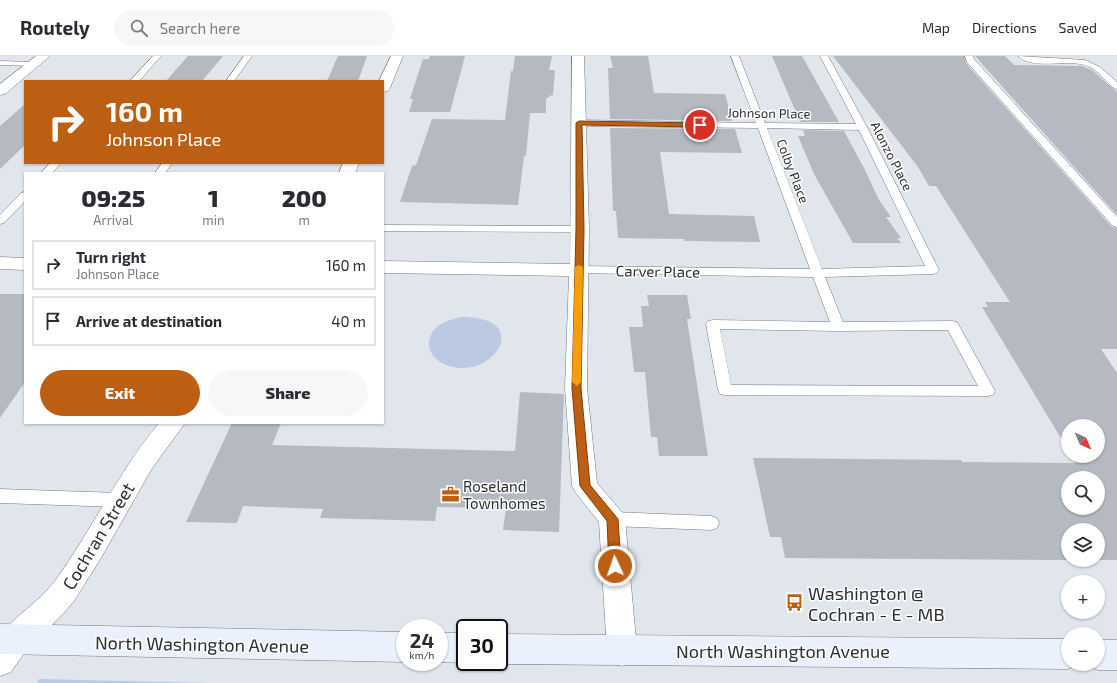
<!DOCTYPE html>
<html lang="en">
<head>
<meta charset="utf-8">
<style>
  body { margin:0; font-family:"Exo 2",sans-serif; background:#f7f7f7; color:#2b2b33; height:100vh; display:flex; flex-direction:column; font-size:15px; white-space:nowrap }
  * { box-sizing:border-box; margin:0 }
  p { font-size:13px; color:#7c7c81 }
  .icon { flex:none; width:22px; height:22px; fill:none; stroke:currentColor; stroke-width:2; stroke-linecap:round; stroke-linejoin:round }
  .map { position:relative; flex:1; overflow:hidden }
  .details { position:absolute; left:24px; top:116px; width:360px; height:252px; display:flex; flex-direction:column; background:#fff; border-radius:0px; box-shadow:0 1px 3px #0004 }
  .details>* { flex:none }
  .guide { position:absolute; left:24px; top:24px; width:360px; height:84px; border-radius:0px; box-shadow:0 1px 3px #0004; background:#bd5f13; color:#fff; overflow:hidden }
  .needle { width:26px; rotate:136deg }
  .buttons { position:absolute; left:1061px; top:363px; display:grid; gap:8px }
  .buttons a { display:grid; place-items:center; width:44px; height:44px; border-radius:50%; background:#fff; box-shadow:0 1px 3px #0004; font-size:20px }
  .speed { position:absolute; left:396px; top:563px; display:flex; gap:8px; font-size:20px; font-weight:700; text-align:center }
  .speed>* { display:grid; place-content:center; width:52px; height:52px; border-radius:50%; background:#fff; box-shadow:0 1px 3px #0004; line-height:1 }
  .speed small { font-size:10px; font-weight:400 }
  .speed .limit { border:2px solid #111; border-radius:6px; background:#fff; color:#111 }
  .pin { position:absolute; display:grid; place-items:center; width:34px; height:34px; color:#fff; margin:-17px; border:2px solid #fff; border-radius:50%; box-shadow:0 1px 4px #0007 }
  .me { position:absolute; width:44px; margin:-22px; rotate:357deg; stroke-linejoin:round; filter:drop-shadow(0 0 3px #0008) }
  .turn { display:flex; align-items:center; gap:14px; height:84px; padding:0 16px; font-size:18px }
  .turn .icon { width:52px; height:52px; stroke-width:2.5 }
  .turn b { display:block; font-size:28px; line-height:34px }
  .eta { display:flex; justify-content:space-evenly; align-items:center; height:68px; text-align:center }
  .eta b { font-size:24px; font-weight:800; line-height:28px }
  .button { display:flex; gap:8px; margin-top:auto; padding:8px 16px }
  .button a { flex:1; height:46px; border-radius:24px; background:#bd5f13; color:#fff; font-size:16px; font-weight:800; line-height:46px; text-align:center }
  .button a+a { background:#f7f7f7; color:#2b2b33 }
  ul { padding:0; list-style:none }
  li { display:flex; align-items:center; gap:12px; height:50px; margin:0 8px 6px; padding:0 8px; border:2px solid #e1e1e2; border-radius:0px }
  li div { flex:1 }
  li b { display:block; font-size:15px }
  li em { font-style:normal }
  header { display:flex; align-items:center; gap:24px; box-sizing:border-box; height:56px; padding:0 20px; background:#fff; border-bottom:1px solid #e1e1e2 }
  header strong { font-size:19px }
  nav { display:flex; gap:22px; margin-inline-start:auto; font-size:14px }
  .search { width:280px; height:36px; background:#f7f7f7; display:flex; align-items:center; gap:10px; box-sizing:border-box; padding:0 14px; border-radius:22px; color:#7c7c81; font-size:15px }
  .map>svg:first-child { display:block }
</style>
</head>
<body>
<header>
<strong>Routely</strong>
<div class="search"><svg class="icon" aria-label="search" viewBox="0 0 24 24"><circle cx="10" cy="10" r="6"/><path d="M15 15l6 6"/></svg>Search here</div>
<nav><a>Map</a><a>Directions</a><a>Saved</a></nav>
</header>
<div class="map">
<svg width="1117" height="627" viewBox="0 0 1117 627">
  <rect width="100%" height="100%" fill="#e1e6ed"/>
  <g fill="#bbc9e2">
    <path d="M461,261C538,260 490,331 442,307C427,299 424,282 438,270C445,265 453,263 461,261Z"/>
    <path d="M39,623L208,627H37Z"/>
  </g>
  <g fill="#b5b9c1" fill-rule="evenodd">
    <path d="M188,0H223L202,25H166Z"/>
    <path d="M338,0H367L358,25H327Z"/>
    <path d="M430,0H465L450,56H409L413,43H410L423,3H429Z"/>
    <path d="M515,0H552L549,14H555L553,39L549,40V42H546V57H530L526,100H524L518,149L400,146L412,110L416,109L432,63L505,64L511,15H513Z"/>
    <path d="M610,0H648L654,37L725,38L732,65L610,63L608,12H613Z"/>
    <path d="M772,0H802L839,66H800Z"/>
    <path d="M833,0H964L966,7L1112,171L1117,172V293H1101L1117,317V504H1098V474H1068V504L785,502L781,481H770L753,402L961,404L962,406L1076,407L1072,400H1098V370H1068V394L982,251H988L985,246H1010L936,130H929L918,111ZM1068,422H1098V452H1068Z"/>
    <path d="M975,0H1005L1014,9L1082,10L1092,14L1117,36V159Z"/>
    <path d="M25,48V89L0,113V70Z"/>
    <path d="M610,72L735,73L742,97L660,96L669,158L754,160L760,186L685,185L684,183L618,182L616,155H613Z"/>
    <path d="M803,74L844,75L864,112L879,144L891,161H886L901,182H897L901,187H853L814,118L798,80H805Z"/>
    <path d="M0,238H25V326L0,362Z"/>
    <path d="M647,239H687L691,263H687L708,400H659L657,381H651L645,316H634L629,271H643L641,250H649Z"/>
    <path d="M520,336L564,338L559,476L503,474L506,452L437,451L435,465L320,462L323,453L243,450L237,467L186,466L232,367H281L272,389L515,395Z"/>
  </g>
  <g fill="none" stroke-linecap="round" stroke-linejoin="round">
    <defs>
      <g id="lane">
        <path d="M153,0H161L139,25H130Z"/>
        <path d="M244,0H252L234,25H226Z"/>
        <path d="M731,0H739L765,67L856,68L820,0H828L867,71L939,214L937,217L933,218L825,221L843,266L952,265L957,266L995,335L993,339L988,340L725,339L720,338L718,334L706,268L708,265L713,264L830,266L813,221L575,217L573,214L575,211L579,210L810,213L758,72L579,70L574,67L579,64L756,67ZM767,72L859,74L925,210L822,213ZM720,273L838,275L948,274L978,330L731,329Z"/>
        <path d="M965,0H973L974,3L1117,161V171L1113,170L967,6Z"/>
        <path d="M1018,0L1085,4L1100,11L1117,26V33L1114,32C1105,25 1098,14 1088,10C1068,2 1033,15 1018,0Z"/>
        <path d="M0,5L34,6L38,8L34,10L0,9Z"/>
        <path d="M50,107H61L52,117H41Z"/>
        <path d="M162,107H172L165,117H155Z"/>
        <path d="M25,136V145L4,167L0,168V159L21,137Z"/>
        <path d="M383,169L580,170L584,171L586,173L584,175L580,176L383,175Z"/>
        <path d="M0,433L119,437L125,439L127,444L125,449L119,451L0,447Z"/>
        <path d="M612,456L711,460L717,462L719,467L717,472L711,474L612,470L606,468L604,463L606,458Z"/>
      </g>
      <g id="street">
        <path d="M36,0H50L5,38L0,39V28Z"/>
        <path d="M391,0H403L390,32L388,35L383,36V25H379Z"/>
        <path d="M572,0H584L589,173L587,332L597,427L621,455L625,463L637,595L633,606L622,610L611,606L607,595L599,466L576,437L572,430L565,332L569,220L383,217V205L570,208Z"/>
        <path d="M343,107H359L355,117H339Z"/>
        <path d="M0,201L25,202V214L0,213Z"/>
        <path d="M159,367H185L151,414L101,502L74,545L63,558L27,593L11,616L0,620V579C16,559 39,546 55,525C92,474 118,416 159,367Z"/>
      </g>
      <g id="secondary">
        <path d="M0,568L405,576V606L0,598Z"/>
        <path d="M439,577H465V606H467L465,607L437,606H439Z"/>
        <path d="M499,578L1068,583V608H1079L1068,613L499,608L494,606H499Z"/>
        <path d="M1098,584H1117V614H1098L1087,610V608H1098Z"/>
      </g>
    </defs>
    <use href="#lane" stroke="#74777e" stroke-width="1"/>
    <use href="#street" stroke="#74777e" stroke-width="1"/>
    <use href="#secondary" stroke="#74777e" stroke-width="1"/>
    <use href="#lane" fill="#fff" fill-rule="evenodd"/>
    <use href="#street" fill="#fff" fill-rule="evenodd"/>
    <use href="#secondary" fill="#eaf1fc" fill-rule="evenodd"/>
  </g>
  <path fill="#bd5f13" stroke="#7b3e0c" d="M579,65L700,67L703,69L700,71L582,69L584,173L581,332L590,429L618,463L621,510L619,514L615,515L611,514L609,510L607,465L580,430L572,332L576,173V67Z"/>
  <path fill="#f59e0b" d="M579,209L583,211L581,326L577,330L572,326L575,211Z"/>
  <defs>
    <symbol id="office-bare" viewBox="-9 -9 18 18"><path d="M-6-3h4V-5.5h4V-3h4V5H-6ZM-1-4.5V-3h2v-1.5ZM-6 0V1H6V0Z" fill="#bd5f13" stroke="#fff" stroke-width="2.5" paint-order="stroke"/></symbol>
    <symbol id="bus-bare" viewBox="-9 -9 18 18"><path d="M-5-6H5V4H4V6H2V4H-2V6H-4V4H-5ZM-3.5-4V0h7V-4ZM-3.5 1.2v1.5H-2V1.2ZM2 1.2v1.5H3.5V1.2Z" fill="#bd5f13" stroke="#fff" stroke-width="2.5" paint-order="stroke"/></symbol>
  </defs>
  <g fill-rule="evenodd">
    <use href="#office-bare" x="438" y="426" width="25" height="25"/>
    <use href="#bus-bare" x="782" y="534" width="25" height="25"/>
  </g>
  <g text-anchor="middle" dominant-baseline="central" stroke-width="3" stroke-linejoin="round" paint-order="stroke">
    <g font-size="13" fill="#2d2e31" stroke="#fff">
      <text transform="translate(769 57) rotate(1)">Johnson Place</text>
      <text transform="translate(892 100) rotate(63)">Alonzo Place</text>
      <text transform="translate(793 115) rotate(69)">Colby Place</text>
    </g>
    <g font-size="15" fill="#2d2e31" stroke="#fff">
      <text transform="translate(658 215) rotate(1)">Carver Place</text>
    </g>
    <g font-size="15" fill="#2d2e31" stroke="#fff" text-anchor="start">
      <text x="463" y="430">Roseland<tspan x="463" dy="17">Townhomes</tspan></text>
    </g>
    <g font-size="18" fill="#2d2e31" stroke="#fff">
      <text transform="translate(98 480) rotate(-59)">Cochran Street</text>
      <text transform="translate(202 588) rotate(1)">North Washington Avenue</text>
      <text x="783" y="595">North Washington Avenue</text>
    </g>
    <g font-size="18" fill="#2d2e31" stroke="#fff" text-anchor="start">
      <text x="808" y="537">Washington @<tspan x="808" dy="21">Cochran - E - MB</tspan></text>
    </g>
  </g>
</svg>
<div class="buttons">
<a><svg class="needle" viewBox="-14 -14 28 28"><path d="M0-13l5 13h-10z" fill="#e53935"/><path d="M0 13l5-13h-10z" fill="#7c7c81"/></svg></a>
<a><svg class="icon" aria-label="search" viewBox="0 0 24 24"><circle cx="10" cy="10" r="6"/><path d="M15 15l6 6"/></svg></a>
<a><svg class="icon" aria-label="layers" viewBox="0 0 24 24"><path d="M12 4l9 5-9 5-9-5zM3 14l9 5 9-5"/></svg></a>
<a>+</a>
<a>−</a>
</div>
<div class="speed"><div>24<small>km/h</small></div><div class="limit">30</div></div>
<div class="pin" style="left:700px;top:69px;background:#d93025"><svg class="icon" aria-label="arrive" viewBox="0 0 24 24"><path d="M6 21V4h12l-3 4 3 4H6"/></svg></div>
<svg class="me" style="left:615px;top:510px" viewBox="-20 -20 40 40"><circle r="17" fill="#bd5f13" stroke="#fff" stroke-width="3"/><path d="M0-11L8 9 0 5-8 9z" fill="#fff"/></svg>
<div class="guide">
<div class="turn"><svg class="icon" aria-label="right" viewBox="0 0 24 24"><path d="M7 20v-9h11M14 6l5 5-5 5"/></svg><div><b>160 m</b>Johnson Place</div></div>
</div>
<section class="details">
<div class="eta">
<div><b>09:25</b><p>Arrival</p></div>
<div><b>1</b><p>min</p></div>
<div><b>200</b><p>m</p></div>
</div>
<ul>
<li><svg class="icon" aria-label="right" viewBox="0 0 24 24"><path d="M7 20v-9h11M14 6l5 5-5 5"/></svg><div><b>Turn right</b><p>Johnson Place</p></div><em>160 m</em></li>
<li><svg class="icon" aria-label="arrive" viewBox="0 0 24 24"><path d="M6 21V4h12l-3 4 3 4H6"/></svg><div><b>Arrive at destination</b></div><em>40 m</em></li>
</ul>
<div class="button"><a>Exit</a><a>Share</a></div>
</section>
</div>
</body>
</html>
